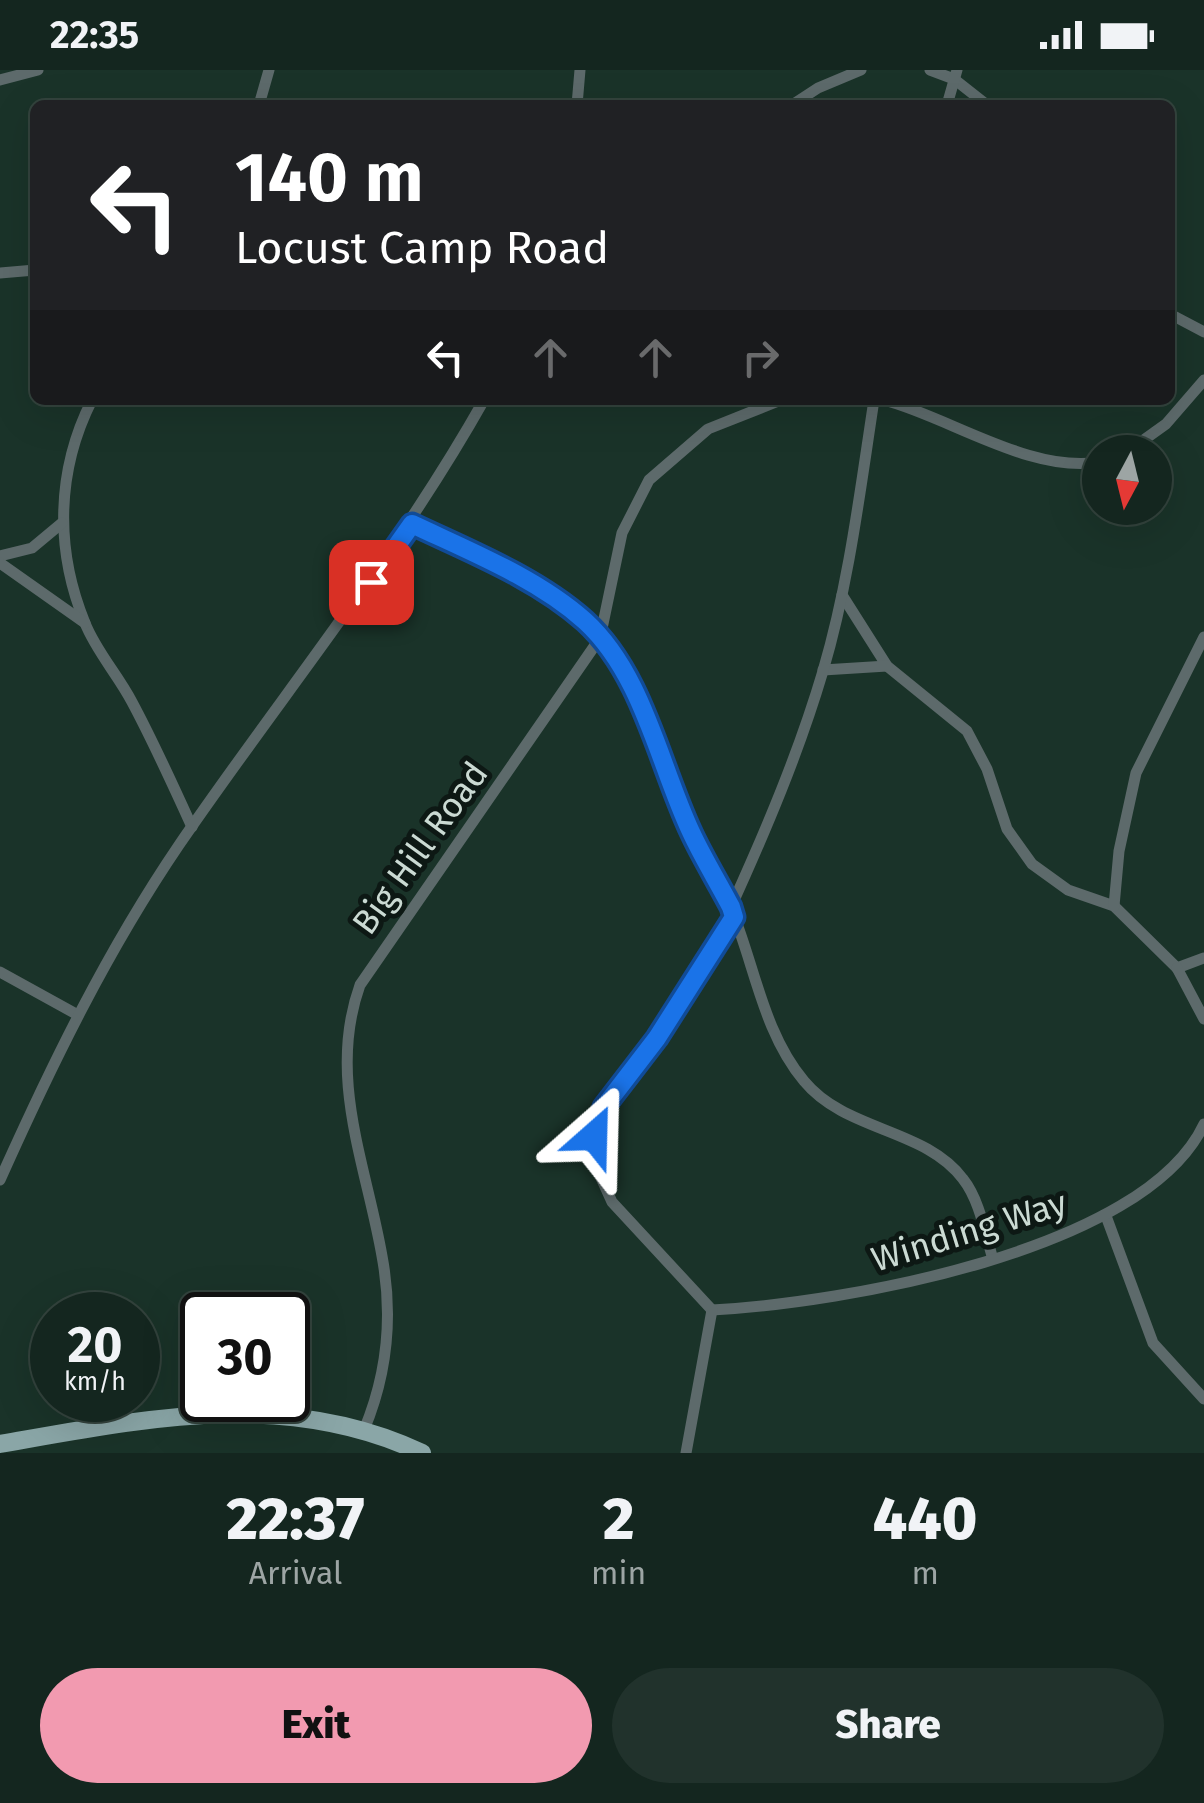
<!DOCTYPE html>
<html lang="en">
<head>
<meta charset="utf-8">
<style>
  body { margin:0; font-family:"Fira Sans",sans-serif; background:#21322c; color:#f1f3f6; height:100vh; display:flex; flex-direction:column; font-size:38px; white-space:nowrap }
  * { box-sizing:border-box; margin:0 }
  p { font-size:32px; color:#9da5a4 }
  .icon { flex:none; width:55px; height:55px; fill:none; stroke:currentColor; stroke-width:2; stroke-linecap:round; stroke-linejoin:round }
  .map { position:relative; height:1383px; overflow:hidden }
  .side { display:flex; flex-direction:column; background:#14261f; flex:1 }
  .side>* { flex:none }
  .banner { position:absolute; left:30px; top:30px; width:1145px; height:305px; border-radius:15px; box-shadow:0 10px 40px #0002,0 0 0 2px #33433d; background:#202124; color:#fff; overflow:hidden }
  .needle { width:65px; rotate:187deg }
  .buttons { position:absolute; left:1082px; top:365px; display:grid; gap:20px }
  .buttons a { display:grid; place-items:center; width:90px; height:90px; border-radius:50%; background:#14261f; box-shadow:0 10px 40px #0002,0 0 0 2px #33433d; font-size:50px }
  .speed { position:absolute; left:30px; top:1222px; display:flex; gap:20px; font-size:50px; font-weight:700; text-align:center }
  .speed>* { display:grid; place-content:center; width:130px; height:130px; border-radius:50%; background:#14261f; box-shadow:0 10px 40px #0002,0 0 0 2px #33433d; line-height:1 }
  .speed small { font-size:25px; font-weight:400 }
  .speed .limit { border:5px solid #111; border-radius:15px; background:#fff; color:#111 }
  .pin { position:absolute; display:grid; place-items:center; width:85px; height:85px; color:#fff; margin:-42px; border-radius:20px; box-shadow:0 5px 15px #0006 }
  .me { position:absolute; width:110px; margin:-55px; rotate:25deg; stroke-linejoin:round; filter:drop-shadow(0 0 8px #0008) }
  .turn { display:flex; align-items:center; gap:35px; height:210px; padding:0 40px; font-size:45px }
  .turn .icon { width:130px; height:130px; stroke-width:2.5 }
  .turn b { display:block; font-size:70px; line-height:85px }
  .lanes { display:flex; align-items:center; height:95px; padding:0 40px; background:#0003; justify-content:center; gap:50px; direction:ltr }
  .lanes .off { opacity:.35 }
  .eta { display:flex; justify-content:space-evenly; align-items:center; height:170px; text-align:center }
  .eta b { font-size:60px; font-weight:800; line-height:70px }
  .primary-button { display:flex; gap:20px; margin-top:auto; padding:20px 40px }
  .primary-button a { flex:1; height:115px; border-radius:60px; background:#f29ab0; color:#111; font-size:40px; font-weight:800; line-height:115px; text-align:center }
  .primary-button a+a { background:#21322c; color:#f1f3f6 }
  .status { display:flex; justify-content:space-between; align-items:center; height:70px; padding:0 50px; background:#14261f; direction:ltr }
  .status svg { height:28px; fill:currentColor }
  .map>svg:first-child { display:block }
</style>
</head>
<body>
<div class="status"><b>22:35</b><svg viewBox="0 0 49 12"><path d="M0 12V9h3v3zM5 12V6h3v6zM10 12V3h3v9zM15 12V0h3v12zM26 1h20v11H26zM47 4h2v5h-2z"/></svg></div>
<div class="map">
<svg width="1204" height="1383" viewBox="0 0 1204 1383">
  <rect width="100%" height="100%" fill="#1a3329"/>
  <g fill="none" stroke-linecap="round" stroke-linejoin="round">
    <g stroke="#5d6a6b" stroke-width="11">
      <path d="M930,0L954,9L987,35"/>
      <path d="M0,10L38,0"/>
      <path d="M259,35L269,0"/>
      <path d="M577,35L580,0"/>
      <path d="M792,35L818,18L861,0"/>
      <path d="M947,35L957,0"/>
      <path d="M0,203L35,200"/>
      <path d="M1170,244L1204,262"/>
      <path d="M92,330C56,401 55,480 85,553C96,581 118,605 132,632C154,673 173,715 192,757"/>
      <path d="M884,330C949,347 1031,404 1100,392"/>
      <path d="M1127,382L1166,354L1204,310"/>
      <path d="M412,453C469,481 534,508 583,550C643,602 659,695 692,764C704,789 721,812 731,838C755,896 763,962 804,1011C846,1062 925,1058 963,1109C979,1129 985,1162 992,1186"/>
      <path d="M0,486L32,478L62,453"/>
      <path d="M0,493L85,553"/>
      <path d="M842,525L887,596L967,661L987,699L1007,759L1032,794L1068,820L1114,836L1177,898L1204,888"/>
      <path d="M823,600L887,596"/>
      <path d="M1114,836L1119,781L1136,703L1204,567"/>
      <path d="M731,837C766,760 799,682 823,601C849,513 860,421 874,330"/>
      <path d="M1177,898L1204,949"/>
      <path d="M0,902L78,945"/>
      <path d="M0,1110C52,994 107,881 179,775C281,626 395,488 484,330"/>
      <path d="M1106,1146L1153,1273L1204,1329"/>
      <path d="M712,1240C841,1233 1144,1182 1204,1054"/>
      <path d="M364,1360C387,1305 393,1245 382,1186C366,1094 327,1007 360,915L600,568L622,463L649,410L708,359L781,330"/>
      <path d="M686,1383L712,1240L612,1132L597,1099L594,1066L604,1037L657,968L734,847"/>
    </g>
    <path stroke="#8aa6a7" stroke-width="18" d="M0,1374C143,1349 285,1318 422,1383"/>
  </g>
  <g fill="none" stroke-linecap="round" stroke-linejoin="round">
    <defs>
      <path id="route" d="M371,512L412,454C469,481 537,508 585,551C643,604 659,694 691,762C703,788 718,812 731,837L734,847L657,968L604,1037L594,1066"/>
    </defs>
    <use href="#route" stroke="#114b97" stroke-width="25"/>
    <use href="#route" stroke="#1a73e8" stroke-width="18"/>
  </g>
  <g text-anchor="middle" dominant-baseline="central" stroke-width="10" stroke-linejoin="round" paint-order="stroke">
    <g font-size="35" fill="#cbdad3" stroke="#0d1814">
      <text transform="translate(420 778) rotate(-54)">Big Hill Road</text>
      <text transform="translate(969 1161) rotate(-17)">Winding Way</text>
    </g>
  </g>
</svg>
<div class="buttons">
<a><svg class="needle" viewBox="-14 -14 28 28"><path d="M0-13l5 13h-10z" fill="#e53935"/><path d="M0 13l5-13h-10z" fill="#9da5a4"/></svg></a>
</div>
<div class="speed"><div>20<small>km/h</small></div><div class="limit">30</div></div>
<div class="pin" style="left:371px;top:512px;background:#d93025"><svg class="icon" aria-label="arrive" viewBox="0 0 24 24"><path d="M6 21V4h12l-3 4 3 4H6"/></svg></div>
<svg class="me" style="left:594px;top:1066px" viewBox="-20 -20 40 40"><path d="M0-17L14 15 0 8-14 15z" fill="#1a73e8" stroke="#fff" stroke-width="4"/></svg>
<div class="banner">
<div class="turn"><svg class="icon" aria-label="left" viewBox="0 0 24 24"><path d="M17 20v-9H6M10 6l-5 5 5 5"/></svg><div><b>140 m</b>Locust Camp Road</div></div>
<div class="lanes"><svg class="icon" aria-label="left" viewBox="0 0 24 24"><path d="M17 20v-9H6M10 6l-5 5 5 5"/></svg><svg class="icon off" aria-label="ahead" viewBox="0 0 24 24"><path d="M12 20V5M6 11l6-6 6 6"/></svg><svg class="icon off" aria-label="ahead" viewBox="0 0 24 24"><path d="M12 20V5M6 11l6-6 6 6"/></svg><svg class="icon off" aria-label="right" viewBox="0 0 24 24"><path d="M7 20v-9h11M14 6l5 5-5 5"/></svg></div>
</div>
</div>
<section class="side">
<div class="eta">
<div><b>22:37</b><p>Arrival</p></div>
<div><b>2</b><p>min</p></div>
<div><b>440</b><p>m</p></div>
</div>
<div class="primary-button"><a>Exit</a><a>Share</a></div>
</section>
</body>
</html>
